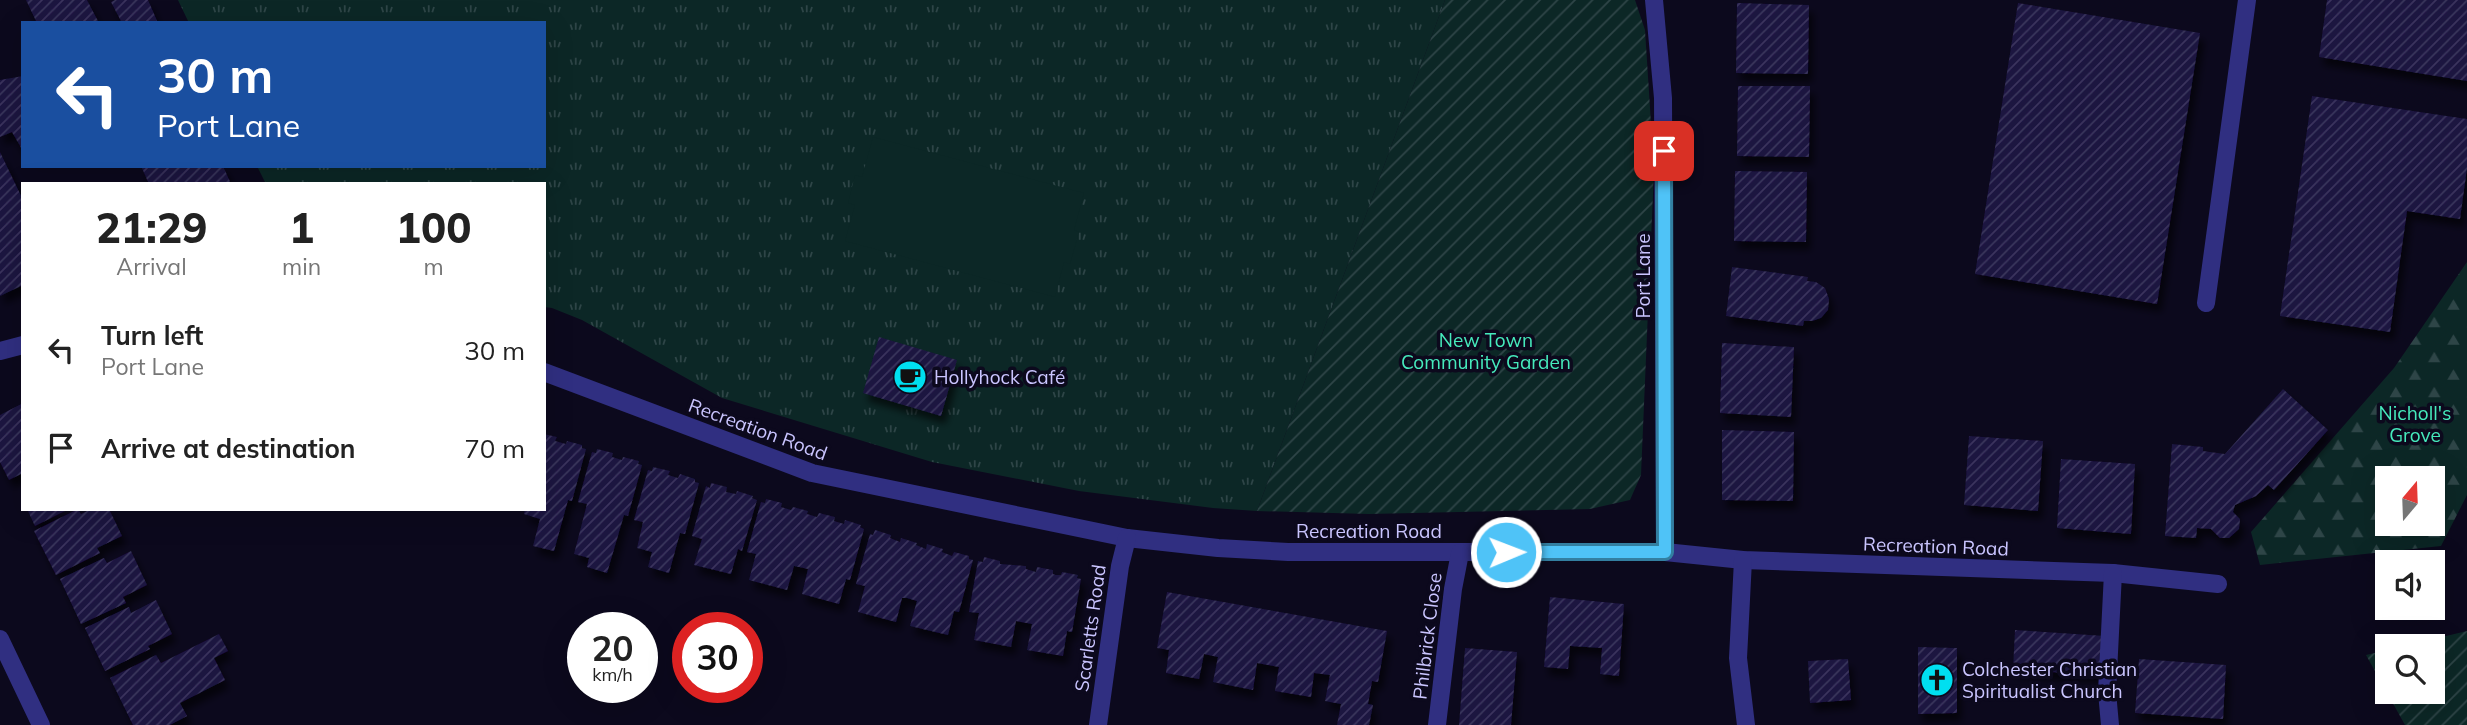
<!DOCTYPE html>
<html lang="en">
<head>
<meta charset="utf-8">
<style>
  body { margin:0; font-family:Mulish,sans-serif; background:#f2f2f2; color:#222; height:100vh; display:flex; flex-direction:column; font-size:26px; white-space:nowrap }
  * { box-sizing:border-box; margin:0 }
  p { font-size:23px; color:#767676 }
  .icon { flex:none; width:38px; height:38px; fill:none; stroke:currentColor; stroke-width:2; stroke-linecap:round; stroke-linejoin:round }
  .map { position:relative; flex:1; overflow:hidden }
  .sheet { position:absolute; left:21px; top:182px; width:525px; height:329px; display:flex; flex-direction:column; background:#fff; border-radius:0px; box-shadow:0 7px 28px #0002 }
  .sheet>* { flex:none }
  .banner { position:absolute; left:21px; top:21px; width:525px; height:147px; border-radius:0px; box-shadow:0 7px 28px #0002; background:#1a4fa0; color:#fff; overflow:hidden }
  .needle { width:46px; rotate:19deg }
  .buttons { position:absolute; left:2375px; top:466px; display:grid; gap:14px }
  .buttons a { display:grid; place-items:center; width:70px; height:70px; border-radius:0px; background:#fff; box-shadow:0 7px 28px #0002; font-size:35px }
  .speed { position:absolute; left:567px; top:612px; display:flex; gap:14px; font-size:35px; font-weight:700; text-align:center }
  .speed>* { display:grid; place-content:center; width:91px; height:91px; border-radius:50%; background:#fff; box-shadow:0 7px 28px #0002; line-height:1 }
  .speed small { font-size:18px; font-weight:400 }
  .speed .limit { border:10px solid #d22; background:#fff; color:#111 }
  .pin { position:absolute; display:grid; place-items:center; width:60px; height:60px; color:#fff; margin:-30px; border-radius:14px; box-shadow:0 4px 10px #0006 }
  .me { position:absolute; width:77px; margin:-38px; rotate:89deg; stroke-linejoin:round; filter:drop-shadow(0 0 5px #0008) }
  .turn { display:flex; align-items:center; gap:24px; height:147px; padding:0 21px; font-size:32px }
  .turn .icon { width:91px; height:91px; stroke-width:2.5 }
  .turn b { display:block; font-size:49px; line-height:60px }
  .eta { display:flex; justify-content:space-evenly; align-items:center; height:119px; text-align:center }
  .eta b { font-size:42px; font-weight:800; line-height:49px }
  ul { padding:0; list-style:none }
  li { display:flex; align-items:center; gap:21px; height:98px; padding:0 21px }
  li div { flex:1 }
  li b { display:block; font-size:26px }
  li em { font-style:normal }
  .map>svg:first-child { display:block }
</style>
</head>
<body>
<div class="map">
<svg width="2467" height="725" viewBox="0 0 2467 725">
  <defs>
    <pattern id="forest-firs" width="22" height="20" patternUnits="userSpaceOnUse" patternTransform="scale(1.75)"><rect width="22" height="20" fill="#0c2726"/><path d="M5 1l3.5 6h-7zM16 11l3.5 6h-7z" fill="#2e4547"/></pattern>
    <pattern id="park-tufts" width="24" height="20" patternUnits="userSpaceOnUse" patternTransform="scale(1.75)"><rect width="24" height="20" fill="#0c2726"/><path d="M3 7l-1-3M5 7V3M7 7l1-3M15 17l-1-3M17 17v-4M19 17l1-3" fill="none" stroke="#2e4547"/></pattern>
    <pattern id="garden-furrows" width="10" height="10" patternUnits="userSpaceOnUse" patternTransform="scale(1.75)"><rect width="10" height="10" fill="#0c2726"/><path d="M-1 1l2-2M0 10L10 0M9 11l2-2" fill="none" stroke="#2e4547"/></pattern>
    <pattern id="building-hatch" width="6" height="6" patternUnits="userSpaceOnUse" patternTransform="scale(1.75)"><rect width="6" height="6" fill="#1b1440"/><path d="M-1 1l2-2M0 6l6-6M5 7l2-2" fill="none" stroke="#3b355d"/></pattern>
    <filter id="shadow"><feDropShadow dx="4.5" dy="8" stdDeviation="3.5" flood-color="#0009"/></filter>
  </defs>
  <rect width="100%" height="100%" fill="#0c091d"/>
  <path fill="url(#forest-firs)" fill-rule="evenodd" d="M2467,262V495L2441,546L2260,565L2251,532L2394,368ZM2387,478H2432V523H2387Z"/>
  <path fill="url(#park-tufts)" d="M178,0H1445L1257,511L1213,508L1079,491L932,462L722,398L582,320L552,308L544,307V184H266L257,166H544V23H189Z"/>
  <g fill="url(#garden-furrows)">
    <path d="M1445,0H1635L1645,30L1654,170L1641,475L1630,500L1590,509L1369,514L1257,511Z"/>
    <path d="M2467,631V725H2405L2366,655L2387,650V691H2432V646H2404Z"/>
  </g>
  <path fill="#0c2726" d="M873,137L1084,193L1074,230L1079,232L1070,264L1064,262L1055,297L845,241L855,205L848,203L855,175L862,177Z"/>
  <g fill="url(#building-hatch)" filter="url(#shadow)">
    <path d="M26,0H87L99,23H37Z"/>
    <path d="M115,0H148L158,23H122L111,2Z"/>
    <path d="M2327,0H2467V81L2319,57Z"/>
    <path d="M1737,3L1809,5L1808,74L1736,73Z"/>
    <path d="M2018,3L2200,33L2157,304L1975,274Z"/>
    <path d="M23,76V151L12,132L0,137V80Z"/>
    <path d="M1738,86H1810L1809,157L1737,156Z"/>
    <path d="M2312,96L2467,119V168L2460,219L2407,211L2390,332L2280,316Z"/>
    <path d="M0,152L23,200V285L0,296Z"/>
    <path d="M141,166H223L231,184H149Z"/>
    <path d="M1735,171L1807,172L1806,242L1734,241Z"/>
    <path d="M1732,267L1808,277L1807,281L1816,282L1825,288L1829,299L1828,310L1821,318L1812,321H1804L1803,326L1726,316Z"/>
    <path d="M879,337L957,360L941,416L863,393Z"/>
    <path d="M1722,343L1794,347L1791,417L1720,413Z"/>
    <path d="M2283,389L2328,430L2274,490L2268,485L2256,496L2235,505L2233,512L2240,519L2239,529L2229,538H2220L2211,529L2197,528L2196,538L2165,536L2172,444L2203,447V451L2225,454Z"/>
    <path d="M23,403V473L9,480L0,462V415Z"/>
    <path d="M1722,430L1794,432L1793,501L1722,500Z"/>
    <path d="M544,434L557,437L555,441L566,444L567,441L582,445V448L586,449L572,501L568,500L554,551L533,546L540,519L524,514L525,509H544Z"/>
    <path d="M1969,436L2043,441L2038,511L1964,505Z"/>
    <path d="M597,449L613,453L612,457L622,460L623,457L639,461L638,464L642,465L628,516L624,515L607,573L587,567L589,558L574,554L587,504L578,502L592,452L596,453Z"/>
    <path d="M2061,459L2135,464L2131,534L2057,528Z"/>
    <path d="M653,467L670,471L668,475L678,478L680,474L695,479V482L699,483L685,534L680,533L669,573L648,567L652,552L637,548L643,522L634,520L648,470L652,471Z"/>
    <path d="M711,483L727,487L726,492L736,494L737,491L753,496L752,498L757,500L742,551L738,549L731,574L694,565L702,539L692,536L706,486L710,488Z"/>
    <path d="M766,499L782,503L781,507L791,510L793,507L808,511L807,514L817,517L819,513L835,517L834,521L844,524L845,520L861,525L860,527L864,529L850,580L846,579L839,604L802,594L808,569L799,567L794,566L787,590L749,580L756,554L747,552L761,502L765,503Z"/>
    <path d="M27,509H69L35,526Z"/>
    <path d="M78,509L81,514L91,509H109L122,536L97,548L100,553L56,575L34,531Z"/>
    <path d="M875,530L891,535L890,538L900,542L901,538L917,543L916,545L926,549L927,544L943,549L942,552L952,556L954,552L969,556V559L973,560L959,612L954,611L948,635L910,626L917,601L907,598H902L896,622L858,612L865,586L856,584L870,534L873,535Z"/>
    <path d="M131,551L147,585L123,597L126,603L81,624L60,579L104,558L107,563Z"/>
    <path d="M984,557L1000,561V564L1026,566V569L1036,572L1037,567L1053,570V574L1056,575H1061L1062,572L1078,575L1077,578L1081,579L1072,632L1067,631L1063,656L1027,650L1032,624L1016,621L1011,647L974,640L979,613L969,612L978,561L983,562Z"/>
    <path d="M1167,592L1387,631L1378,682L1372,681L1368,704L1373,705L1369,725H1337L1341,704L1325,701L1330,675L1314,673L1311,697L1275,691L1279,667L1257,663L1253,690L1213,682L1218,657L1204,654L1199,679L1166,673L1169,650L1157,648Z"/>
    <path d="M1550,597L1624,604L1619,676L1600,674L1602,648L1570,646L1568,669L1544,667Z"/>
    <path d="M156,600L172,634L148,646L150,649L105,671L85,628L129,607L131,613Z"/>
    <path d="M2015,630L2105,636L2102,675L2013,670Z"/>
    <path d="M219,634L228,651L214,658L225,680L180,703L187,716L170,725H133L110,678L156,655L161,663Z"/>
    <path d="M1918,647L1957,648V713L1918,714Z"/>
    <path d="M1465,648L1517,652L1511,725H1459Z"/>
    <path d="M1848,659L1851,700L1810,703L1808,661Z"/>
    <path d="M2139,659L2226,665L2223,719L2135,713Z"/>
  </g>
  <g fill="none" stroke-linecap="round" stroke-linejoin="round">
    <g stroke="#302f81" stroke-width="18">
      <path d="M1654,0L1663,98L1665,552"/>
      <path d="M2206,303L2247,0"/>
      <path d="M0,351L23,345"/>
      <path d="M544,372L812,473L1127,538L1218,548L1288,552H1665L1743,560L2113,573L2218,584"/>
      <path d="M1743,560L1738,658L1746,725"/>
      <path d="M0,639L41,725"/>
      <path d="M1098,725L1120,566L1127,538"/>
      <path d="M1437,725L1453,589L1460,553"/>
      <path d="M2110,725L2107,692L2113,573"/>
    </g>
  </g>
  <g fill="none" stroke-linecap="round" stroke-linejoin="round">
    <defs>
      <path id="route" d="M1506,552H1665L1664,151"/>
    </defs>
    <use href="#route" stroke="#337fa1" stroke-width="18"/>
    <use href="#route" stroke="#4fc3f7" stroke-width="12"/>
  </g>
  <defs>
    <symbol id="cafe-disc" viewBox="-11 -11 22 22"><circle r="9.5" fill="#00dff0" stroke="#0c091d"/><path d="M-5.5-4.5H6V0H3Q3 3.5 0 3.5H-2.5Q-5.5 3.5-5.5 0ZM3-3.2v2h1.7v-2ZM-6 4.5H4V6H-6Z" fill="#111"/></symbol>
    <symbol id="church-disc" viewBox="-11 -11 22 22"><circle r="9.5" fill="#00dff0" stroke="#0c091d"/><path d="M-1.2-6h2.4v3.5h3.3v2.4h-3.3V6h-2.4V-.1h-3.3v-2.4h3.3Z" fill="#111"/></symbol>
  </defs>
  <g fill-rule="evenodd">
    <use href="#cafe-disc" x="891" y="358" width="38" height="38"/>
    <use href="#church-disc" x="1918" y="661" width="38" height="38"/>
  </g>
  <g text-anchor="middle" dominant-baseline="central" stroke-width="7" stroke-linejoin="round" paint-order="stroke">
    <g font-size="19" fill="#cac5ff" stroke="#0c091d">
      <text transform="translate(1643 276) rotate(-90)">Port Lane</text>
      <text transform="translate(758 429) rotate(20)">Recreation Road</text>
      <text x="1369" y="531">Recreation Road</text>
      <text transform="translate(1936 546) rotate(2)">Recreation Road</text>
      <text transform="translate(1090 628) rotate(-82)">Scarletts Road</text>
      <text transform="translate(1427 636) rotate(-83)">Philbrick Close</text>
    </g>
    <g font-size="19" fill="#46eabc" stroke="#0c091d">
      <text x="1486" y="340">New Town<tspan x="1486" dy="22">Community Garden</tspan></text>
      <text x="2415" y="413">Nicholl's<tspan x="2415" dy="22">Grove</tspan></text>
    </g>
    <g font-size="19" fill="#cac5ff" stroke="#0c091d" text-anchor="start">
      <text x="934" y="377">Hollyhock Café</text>
      <text x="1962" y="669">Colchester Christian<tspan x="1962" dy="22">Spiritualist Church</tspan></text>
    </g>
  </g>
</svg>
<div class="buttons">
<a><svg class="needle" viewBox="-14 -14 28 28"><path d="M0-13l5 13h-10z" fill="#e53935"/><path d="M0 13l5-13h-10z" fill="#767676"/></svg></a>
<a><svg class="icon" aria-label="sound" viewBox="0 0 24 24"><path d="M4 9h4l5-4v14l-5-4H4zM17 9q2 3 0 6"/></svg></a>
<a><svg class="icon" aria-label="search" viewBox="0 0 24 24"><circle cx="10" cy="10" r="6"/><path d="M15 15l6 6"/></svg></a>
</div>
<div class="speed"><div>20<small>km/h</small></div><div class="limit">30</div></div>
<div class="pin" style="left:1664px;top:151px;background:#d93025"><svg class="icon" aria-label="arrive" viewBox="0 0 24 24"><path d="M6 21V4h12l-3 4 3 4H6"/></svg></div>
<svg class="me" style="left:1506px;top:552px" viewBox="-20 -20 40 40"><circle r="17" fill="#4fc3f7" stroke="#fff" stroke-width="3"/><path d="M0-11L8 9 0 5-8 9z" fill="#fff"/></svg>
<div class="banner">
<div class="turn"><svg class="icon" aria-label="left" viewBox="0 0 24 24"><path d="M17 20v-9H6M10 6l-5 5 5 5"/></svg><div><b>30 m</b>Port Lane</div></div>
</div>
<section class="sheet">
<div class="eta">
<div><b>21:29</b><p>Arrival</p></div>
<div><b>1</b><p>min</p></div>
<div><b>100</b><p>m</p></div>
</div>
<ul>
<li><svg class="icon" aria-label="left" viewBox="0 0 24 24"><path d="M17 20v-9H6M10 6l-5 5 5 5"/></svg><div><b>Turn left</b><p>Port Lane</p></div><em>30 m</em></li>
<li><svg class="icon" aria-label="arrive" viewBox="0 0 24 24"><path d="M6 21V4h12l-3 4 3 4H6"/></svg><div><b>Arrive at destination</b></div><em>70 m</em></li>
</ul>
</section>
</div>
</body>
</html>
